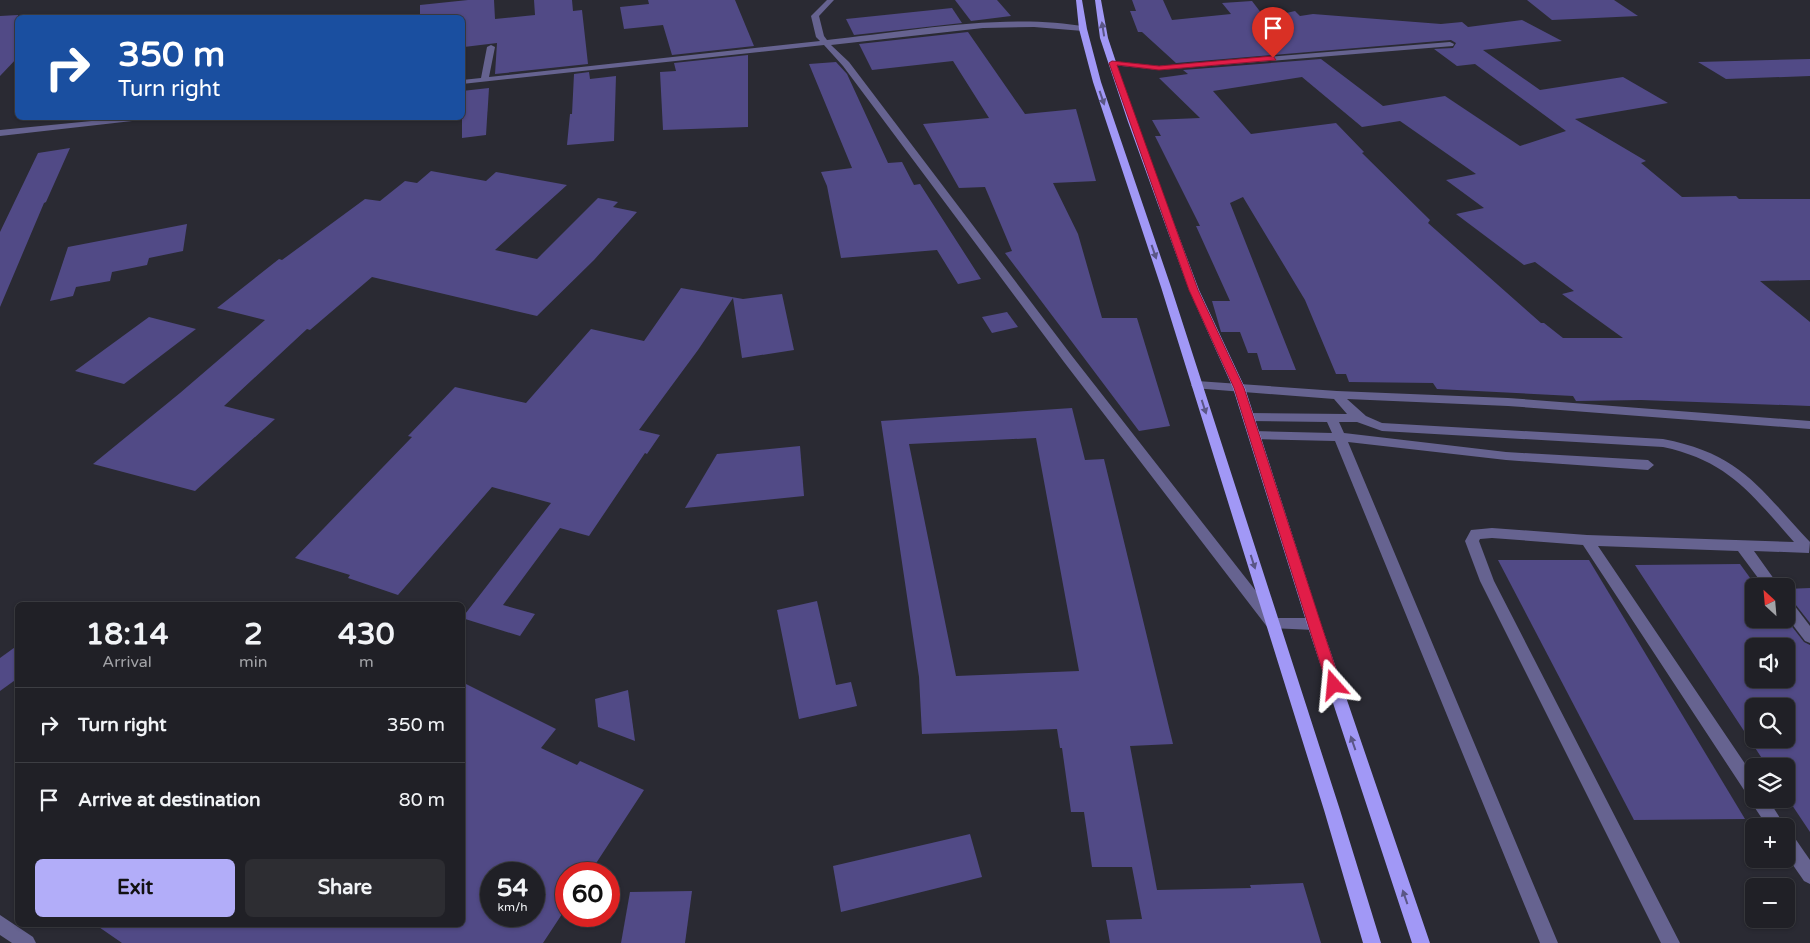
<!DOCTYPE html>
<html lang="en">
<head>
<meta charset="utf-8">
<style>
  body { margin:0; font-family:"Varela Round",sans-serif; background:#2d2d32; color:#f1f3f6; height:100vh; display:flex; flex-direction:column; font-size:19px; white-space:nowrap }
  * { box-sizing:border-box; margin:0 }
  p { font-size:16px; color:#a2a3a7 }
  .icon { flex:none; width:28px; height:28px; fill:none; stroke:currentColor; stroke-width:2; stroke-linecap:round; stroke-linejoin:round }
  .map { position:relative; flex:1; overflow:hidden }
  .panel { position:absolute; left:15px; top:602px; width:450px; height:325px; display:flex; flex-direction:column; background:#202026; border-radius:8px; box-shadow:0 1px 4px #0004,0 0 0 1px #3d3e43 }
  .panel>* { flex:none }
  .hud { position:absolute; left:15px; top:15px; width:450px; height:105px; border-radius:8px; box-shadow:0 1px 4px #0004,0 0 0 1px #3d3e43; background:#1a4fa0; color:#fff; overflow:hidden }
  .needle { width:32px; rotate:334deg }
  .tools { position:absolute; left:1745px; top:578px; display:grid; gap:10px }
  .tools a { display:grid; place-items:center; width:50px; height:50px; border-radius:8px; background:#202026; box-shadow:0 1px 4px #0004,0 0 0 1px #3d3e43; font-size:25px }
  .speed { position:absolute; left:480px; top:862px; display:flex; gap:10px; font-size:25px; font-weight:700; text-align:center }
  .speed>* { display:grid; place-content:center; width:65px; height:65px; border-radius:50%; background:#202026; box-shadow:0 1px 4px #0004,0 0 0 1px #3d3e43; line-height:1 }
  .speed small { font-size:12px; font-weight:400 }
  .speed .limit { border:8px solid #d22; background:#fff; color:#111 }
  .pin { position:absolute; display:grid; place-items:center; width:42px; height:42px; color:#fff; margin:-51px -21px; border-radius:50% 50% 50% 0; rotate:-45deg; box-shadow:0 0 5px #0007 }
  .pin .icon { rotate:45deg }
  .me { position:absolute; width:55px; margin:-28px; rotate:342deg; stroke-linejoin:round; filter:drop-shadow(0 0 4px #0008) }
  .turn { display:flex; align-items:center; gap:18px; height:105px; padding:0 20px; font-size:22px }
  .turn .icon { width:65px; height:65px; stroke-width:2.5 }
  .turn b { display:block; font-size:35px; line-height:42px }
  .eta { display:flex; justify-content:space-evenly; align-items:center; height:85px; text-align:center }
  .eta b { font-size:30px; font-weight:700; line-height:35px }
  .action { display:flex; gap:10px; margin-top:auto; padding:10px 20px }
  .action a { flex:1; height:58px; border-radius:8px; background:#b2adf9; color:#111; font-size:20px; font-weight:700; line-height:58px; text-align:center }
  .action a+a { background:#2d2d32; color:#f1f3f6 }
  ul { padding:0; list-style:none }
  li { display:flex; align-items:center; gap:15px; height:75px; padding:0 20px; border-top:1px solid #3d3e43 }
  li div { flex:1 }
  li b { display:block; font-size:19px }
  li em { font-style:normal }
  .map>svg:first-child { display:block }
</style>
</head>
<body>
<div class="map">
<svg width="1810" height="943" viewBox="0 0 1810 943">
  <rect width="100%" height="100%" fill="#2a2a33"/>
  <g fill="#514a86" fill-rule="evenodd">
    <path d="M468,0H494L495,19L535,15L534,0H572L573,11L582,10L588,64L495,74L497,43L464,47L465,22L462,23V18H420V5Z"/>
    <path d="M648,0H735L754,46L672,55L663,25L624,29L620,7L649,4Z"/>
    <path d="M955,0H997L1011,16L971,21Z"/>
    <path d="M1132,0H1163L1172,20L1231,14L1222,3L1252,1L1265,18L1295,11L1300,16L1313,14L1441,24L1462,22L1468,27L1522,20L1562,41L1483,50L1540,90L1623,77L1668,103L1575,119L1646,161L1641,163L1682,197L1736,196L1739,199H1810V280L1760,281L1810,322V406L1641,400L1576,401L1573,396L1437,389L1433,383L1349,382L1346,374H1336L1305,300L1243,197L1230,203L1296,370H1262L1257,353H1248L1240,332H1221L1212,301H1230L1196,226H1200L1155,136H1161L1152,120L1200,118L1159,78L1188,74L1183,70L1321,59L1383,106L1445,96L1520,146L1566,131L1475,64L1457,66L1434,49L1453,48L1456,43L1451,40L1176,63L1142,32H1138L1130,11H1136ZM1302,77L1362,127L1400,121L1476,174L1446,180L1484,208L1456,214L1524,265L1535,262L1574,291L1562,294L1623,338H1563L1544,323H1541L1428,223L1430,220L1362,153L1364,152L1336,123L1251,134L1213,91Z"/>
    <path d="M1527,0H1614L1638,16L1552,20Z"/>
    <path d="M952,8L962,23L854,35L846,19Z"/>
    <path d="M18,15V57L0,76V16Z"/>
    <path d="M968,32L1025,114L1076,109L1096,181L1053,183L1078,234L1102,318H1137L1170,426L1139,431L1005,253L1012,251L985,187L959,188L923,124L989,118L953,61L872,70L859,44Z"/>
    <path d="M748,55V127L663,130L660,72L676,71L674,63Z"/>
    <path d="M1810,59V76L1726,79L1698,62Z"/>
    <path d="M836,62L847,74L888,163L902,162L914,185L920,184L981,279L958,284L937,250L841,258L827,186L821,172L852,168L809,64Z"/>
    <path d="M589,72L590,79L616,76L614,141L567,145L570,114H572L574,74Z"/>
    <path d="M489,88L486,135L462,138V91Z"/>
    <path d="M70,148L46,202L44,203L0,307V232L38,153Z"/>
    <path d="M431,171L486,181L496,172L567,185L495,250L537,259L598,198L618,202L613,207L637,212L594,260L537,316L372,277L310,330L307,329L224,406L275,419L195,491L93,464L180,393L265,320L217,308L279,259L282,260L365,199L380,201L405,181L417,183Z"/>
    <path d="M187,224L183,251L149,258L147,265L112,272L110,281L76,287L73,296L50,301L68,247Z"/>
    <path d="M681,288L743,299L782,294L794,350L742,358L733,298L698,350L639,430L660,435L647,454L645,453L589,536L560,528L503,605L535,614L520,636L462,618L551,503L492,487L398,595L348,578L350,575L295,558L412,437L408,436L455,387L526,403L591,329L644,341Z"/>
    <path d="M1007,312L1018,327L992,333L982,317Z"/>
    <path d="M149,317L196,329L124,384L75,371Z"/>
    <path d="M1072,408L1085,460L1104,459L1173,744L1130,746L1157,890L1251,888L1250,885L1303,883L1321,943H1110L1106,920L1142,919L1132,867H1092L1084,812H1071L1062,748H1060L1057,729L922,734L919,677L881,421ZM1036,438L1079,671L956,676L909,444Z"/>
    <path d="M800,446L804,496L685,508L717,454Z"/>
    <path d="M1498,560H1589L1745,819L1634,820Z"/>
    <path d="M1740,564L1756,586H1754V619H1786L1804,642L1810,645V832L1786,796V766H1767L1635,565ZM1754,646H1786V679H1754ZM1754,706H1786V739H1754Z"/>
    <path d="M1810,588V623L1792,600L1786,597V589Z"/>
    <path d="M817,601L836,685L851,682L857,706L799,719L777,610Z"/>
    <path d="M18,645V678L0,691V658Z"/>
    <path d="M462,682L556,729L541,748L577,765L580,761L644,790L589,874H566V908L543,943H122L96,925H462ZM491,874H534V916H491Z"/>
    <path d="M628,690L635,741L598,727L595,699Z"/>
    <path d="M970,834L982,877L841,912L833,866Z"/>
    <path d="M692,891L685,943H621L630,892Z"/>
  </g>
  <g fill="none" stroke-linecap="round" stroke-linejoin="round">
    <g fill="#666390" fill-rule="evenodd">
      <path d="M827,0H834L819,16L824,36L827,40C906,32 1009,12 1086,27V31H1083L1034,27L983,28L831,45L849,62L1072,356L1277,618H1314L1319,620L1321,624L1319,628L1314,630L1268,628L1064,362L843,66L824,45L462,84V80L481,78L487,47L491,45L495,47L489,77L820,41L816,37L811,16Z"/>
      <path d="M1450,42L1454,44L1453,46L1159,70L1112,65L1108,63L1112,61L1159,66Z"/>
      <path d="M122,118H145L141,120L0,136V130Z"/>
      <path d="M1197,381L1337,391L1508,398L1810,421V429L1508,406L1347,399L1366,416L1382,423L1663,439C1741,454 1759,488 1810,542L1809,553L1754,551L1779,586H1764L1738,551L1598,546L1754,777V799H1768L1785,826H1767L1753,805L1751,798L1748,796L1583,545L1492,538L1480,539L1479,541L1494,581L1680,943H1661L1480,581L1465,541L1471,530L1492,528L1587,535L1794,542C1752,495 1729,461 1663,447L1382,431L1357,422H1339L1344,433L1506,452L1648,460L1654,465L1648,470L1506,460L1348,442L1558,943H1540L1335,441L1254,439L1248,435L1254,431L1332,433L1327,422L1248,421L1242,417L1248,413L1347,414L1334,399L1193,388L1191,385Z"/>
      <path d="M1786,599L1791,601L1810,626V643L1805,641L1786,616Z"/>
      <path d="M1786,832L1792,834L1810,860V884L1804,881L1786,855Z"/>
      <path d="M0,915L33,937L36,943H12L0,935Z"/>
    </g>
    <g fill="#a198f6" fill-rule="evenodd">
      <path d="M1076,0H1082L1087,29L1101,82L1171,287L1340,810L1381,943H1363L1324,810L1161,287L1093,82L1079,29Z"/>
      <path d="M1095,0H1101L1108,38L1136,122L1199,290L1245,388L1321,624L1430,943H1412L1307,624L1233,388L1189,290L1128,122L1100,38Z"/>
    </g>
  </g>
  <defs><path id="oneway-solid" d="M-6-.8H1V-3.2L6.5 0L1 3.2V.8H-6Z" transform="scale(1.25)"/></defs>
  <g fill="#5a5686">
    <use href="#oneway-solid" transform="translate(1103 29) rotate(-99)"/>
    <use href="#oneway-solid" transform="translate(1102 98) rotate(71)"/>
    <use href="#oneway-solid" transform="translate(1154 252) rotate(71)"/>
    <use href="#oneway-solid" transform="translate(1204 407) rotate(72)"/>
    <use href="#oneway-solid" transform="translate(1253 562) rotate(72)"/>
    <use href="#oneway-solid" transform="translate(1353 743) rotate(-109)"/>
    <use href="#oneway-solid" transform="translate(1405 897) rotate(-109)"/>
  </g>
  <path fill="#e11d48" stroke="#92132f" d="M1273,56L1276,60L1159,70L1117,65L1198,290L1244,388L1341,685L1339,690L1334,691L1329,690L1327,685L1234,388L1189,290L1109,63L1112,61L1159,66Z"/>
</svg>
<div class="tools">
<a><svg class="needle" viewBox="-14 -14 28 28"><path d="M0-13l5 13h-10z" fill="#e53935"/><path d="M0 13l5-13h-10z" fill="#a2a3a7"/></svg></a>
<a><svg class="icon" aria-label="sound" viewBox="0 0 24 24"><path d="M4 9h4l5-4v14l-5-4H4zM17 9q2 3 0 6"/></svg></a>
<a><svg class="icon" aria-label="search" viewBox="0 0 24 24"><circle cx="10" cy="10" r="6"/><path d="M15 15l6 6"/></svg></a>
<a><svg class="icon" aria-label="layers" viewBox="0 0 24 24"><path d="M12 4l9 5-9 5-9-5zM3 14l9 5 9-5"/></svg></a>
<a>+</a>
<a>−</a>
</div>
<div class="speed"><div>54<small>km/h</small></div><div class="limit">60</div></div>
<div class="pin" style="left:1273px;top:58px;background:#d93025"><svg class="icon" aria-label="arrive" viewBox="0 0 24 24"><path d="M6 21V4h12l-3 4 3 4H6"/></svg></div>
<svg class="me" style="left:1334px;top:685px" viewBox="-20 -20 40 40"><path d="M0-17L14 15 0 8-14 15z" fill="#e11d48" stroke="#fff" stroke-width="4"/></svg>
<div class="hud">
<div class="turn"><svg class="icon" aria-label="right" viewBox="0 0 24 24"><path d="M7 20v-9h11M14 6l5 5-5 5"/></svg><div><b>350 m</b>Turn right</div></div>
</div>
<section class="panel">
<div class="eta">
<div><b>18:14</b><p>Arrival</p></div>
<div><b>2</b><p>min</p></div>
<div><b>430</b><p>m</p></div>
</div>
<ul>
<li><svg class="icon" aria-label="right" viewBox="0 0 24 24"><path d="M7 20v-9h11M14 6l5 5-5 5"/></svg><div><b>Turn right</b></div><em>350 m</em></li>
<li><svg class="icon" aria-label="arrive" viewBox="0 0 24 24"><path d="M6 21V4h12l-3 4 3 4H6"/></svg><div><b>Arrive at destination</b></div><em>80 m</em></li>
</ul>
<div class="action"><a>Exit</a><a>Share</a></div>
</section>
</div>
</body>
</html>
